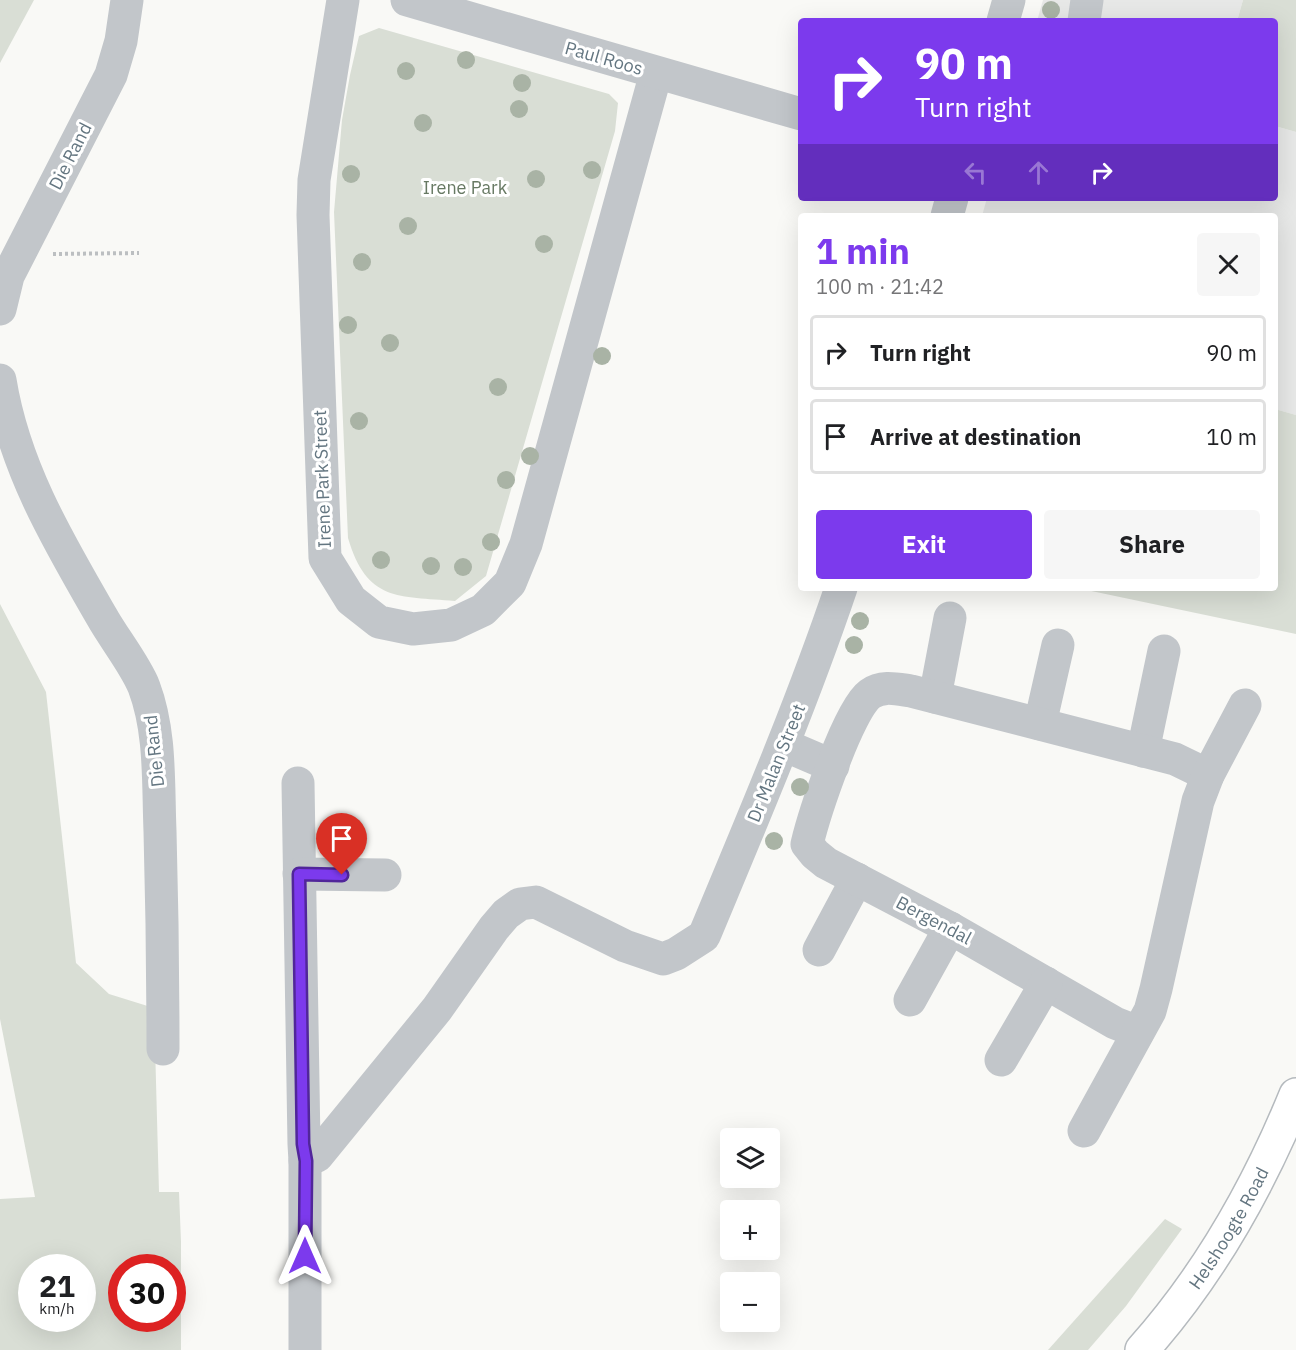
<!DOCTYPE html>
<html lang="en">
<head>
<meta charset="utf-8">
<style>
  body { margin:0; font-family:"IBM Plex Sans",sans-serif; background:#f6f6f6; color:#202124; height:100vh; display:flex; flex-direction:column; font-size:22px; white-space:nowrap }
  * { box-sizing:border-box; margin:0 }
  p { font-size:20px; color:#757577 }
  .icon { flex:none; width:33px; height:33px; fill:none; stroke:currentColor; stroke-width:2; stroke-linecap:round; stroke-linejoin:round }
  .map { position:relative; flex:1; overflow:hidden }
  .panel { position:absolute; left:798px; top:213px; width:480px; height:378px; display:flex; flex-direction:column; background:#fff; border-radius:6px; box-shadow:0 6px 24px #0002 }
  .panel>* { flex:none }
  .guide { position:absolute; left:798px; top:18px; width:480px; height:183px; border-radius:6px; box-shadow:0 6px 24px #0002; background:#7c3aed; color:#fff; overflow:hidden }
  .fabs { position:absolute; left:720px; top:1128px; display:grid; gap:12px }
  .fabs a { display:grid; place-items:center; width:60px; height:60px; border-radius:6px; background:#fff; box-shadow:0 6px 24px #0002; font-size:30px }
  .speed { position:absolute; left:18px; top:1254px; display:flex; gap:12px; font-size:30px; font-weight:700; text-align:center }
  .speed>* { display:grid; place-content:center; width:78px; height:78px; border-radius:50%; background:#fff; box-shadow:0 6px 24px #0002; line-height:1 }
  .speed small { font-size:15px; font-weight:400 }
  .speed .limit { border:9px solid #d22; background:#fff; color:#111 }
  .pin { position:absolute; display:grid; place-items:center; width:51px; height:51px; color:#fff; margin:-62px -26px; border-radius:50% 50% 50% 0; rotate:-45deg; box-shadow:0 0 6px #0007 }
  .pin .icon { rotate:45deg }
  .me { position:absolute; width:66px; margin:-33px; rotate:0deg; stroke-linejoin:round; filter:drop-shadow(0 0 4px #0008) }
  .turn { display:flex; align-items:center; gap:21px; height:126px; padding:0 18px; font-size:27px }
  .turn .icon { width:78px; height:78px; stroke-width:2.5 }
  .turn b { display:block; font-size:42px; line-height:51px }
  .lanes { display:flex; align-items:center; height:57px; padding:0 18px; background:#0003; justify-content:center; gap:30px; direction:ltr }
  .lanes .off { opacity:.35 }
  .round { display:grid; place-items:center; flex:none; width:63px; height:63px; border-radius:6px; background:#f6f6f6 }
  .summary { display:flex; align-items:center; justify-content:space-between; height:102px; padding:0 18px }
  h1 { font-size:36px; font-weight:700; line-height:45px; color:#7c3aed }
  .action { display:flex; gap:12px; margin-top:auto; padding:12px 18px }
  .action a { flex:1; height:69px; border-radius:6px; background:#7c3aed; color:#fff; font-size:24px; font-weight:700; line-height:69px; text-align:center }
  .action a+a { background:#f6f6f6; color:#202124 }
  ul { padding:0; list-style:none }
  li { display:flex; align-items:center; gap:18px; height:75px; margin:0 12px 9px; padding:0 6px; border:3px solid #e0e0e0; border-radius:6px }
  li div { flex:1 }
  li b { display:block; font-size:22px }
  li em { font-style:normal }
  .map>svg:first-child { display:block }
</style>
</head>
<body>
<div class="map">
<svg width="1296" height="1350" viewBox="0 0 1296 1350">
  <rect width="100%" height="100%" fill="#f9f9f6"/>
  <g fill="#e7e8e7">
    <path d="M1043,0H1243L1237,21H1037Z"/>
    <path d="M1275,126L1296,132V415L1275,409V216H982L987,198H1275Z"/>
  </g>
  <g fill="#d9ded5" fill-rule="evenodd">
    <path d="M0,0H34L0,63Z"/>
    <path d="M1243,0H1296V132L1275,126V21H1237Z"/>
    <path d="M379,28L609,94L618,103L615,131L486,576L455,601C398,596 367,602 348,538L334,212L342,120L350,75L359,36Z"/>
    <path d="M1275,409L1296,415V634L1077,588H1275Z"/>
    <path d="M0,604L46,692L76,963L109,994L154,1008L159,1192H179L181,1242V1350H0V1199L35,1197L0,1019ZM32,1268H82V1318H32ZM122,1268H172V1318H122Z"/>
    <path d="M1165,1219L1182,1229L1126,1306L1088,1350H1048Z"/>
  </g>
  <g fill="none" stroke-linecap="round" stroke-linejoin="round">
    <defs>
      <g id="major">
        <path id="s1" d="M1142,1350C1209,1275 1258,1188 1296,1095"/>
      </g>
    </defs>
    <use href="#major" stroke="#b5babe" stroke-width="36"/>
    <path stroke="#bcbfc1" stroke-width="4" stroke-dasharray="3 3" stroke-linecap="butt" d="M53,254L139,253"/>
    <g stroke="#c2c6ca" stroke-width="33">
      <path d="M343,0L314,180L313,215L325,558L351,600L379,622L413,629L451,625L483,610L510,583L526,544L656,73"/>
      <path d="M407,0L801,114"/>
      <path d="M1003,21L1009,0"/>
      <path d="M1084,21L1087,0"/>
      <path d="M947,216L952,198"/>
      <path d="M0,309L8,276L111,75L121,41L127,0"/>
      <path d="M0,380C14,467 58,541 102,617C113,637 136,666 144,687C161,732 158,783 160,831C162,903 163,976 163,1049"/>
      <path d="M935,697L950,618"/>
      <path d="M1040,724L1058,645"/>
      <path d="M784,745L833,766"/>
      <path d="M1143,751L1164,651"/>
      <path d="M298,783L304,1144L305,1161V1350"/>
      <path d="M299,874L385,875"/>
      <path d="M819,950L857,879"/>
      <path d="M910,1000L950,928"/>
      <path d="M1138,1032L1115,1023L950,928L826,863L815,854L807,844C814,815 848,710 870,694C882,685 897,689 911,691L1175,759L1208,775"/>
      <path d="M1001,1060L1046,983"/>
      <path d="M1084,1131L1150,1011L1156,989L1198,801L1208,775L1245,705"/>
      <path d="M305,1161L317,1156L437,1009L494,928L506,914L520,904L536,902L625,946L663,959L676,954L704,936C752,821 801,706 841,588"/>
    </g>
    <use href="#major" stroke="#fff" stroke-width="33"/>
  </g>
  <g fill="#a9b3a5">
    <circle cx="1051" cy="10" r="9"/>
    <circle cx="466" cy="60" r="9"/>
    <circle cx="406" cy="71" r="9"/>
    <circle cx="522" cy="83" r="9"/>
    <circle cx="519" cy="109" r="9"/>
    <circle cx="423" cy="123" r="9"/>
    <circle cx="592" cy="170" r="9"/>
    <circle cx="351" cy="174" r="9"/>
    <circle cx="536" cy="179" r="9"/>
    <circle cx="408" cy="226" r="9"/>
    <circle cx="544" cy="244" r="9"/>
    <circle cx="362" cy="262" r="9"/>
    <circle cx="348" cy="325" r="9"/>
    <circle cx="390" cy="343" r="9"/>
    <circle cx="602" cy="356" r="9"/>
    <circle cx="498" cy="387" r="9"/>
    <circle cx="359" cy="421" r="9"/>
    <circle cx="530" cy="456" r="9"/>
    <circle cx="506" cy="480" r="9"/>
    <circle cx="491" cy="542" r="9"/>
    <circle cx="381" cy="560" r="9"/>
    <circle cx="431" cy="566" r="9"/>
    <circle cx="463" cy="567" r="9"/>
    <circle cx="860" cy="621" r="9"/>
    <circle cx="854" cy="645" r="9"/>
    <circle cx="800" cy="787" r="9"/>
    <circle cx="774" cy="841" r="9"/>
  </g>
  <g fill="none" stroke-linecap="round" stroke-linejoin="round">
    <defs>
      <path id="route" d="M305,1256L306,1161L303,1144L299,874L342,875"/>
    </defs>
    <use href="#route" stroke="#51269a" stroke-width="15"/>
    <use href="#route" stroke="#7c3aed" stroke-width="10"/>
  </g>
  <g text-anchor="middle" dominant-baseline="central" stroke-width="6" stroke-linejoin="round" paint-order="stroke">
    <g font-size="18" fill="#647681" stroke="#fff">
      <text transform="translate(604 58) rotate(16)">Paul Roos</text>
      <text transform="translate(70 156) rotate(-63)">Die Rand</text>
      <text transform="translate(322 479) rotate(-92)">Irene Park Street</text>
      <text transform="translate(154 751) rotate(-96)">Die Rand</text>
      <text transform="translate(776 763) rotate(-68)">Dr Malan Street</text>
      <text transform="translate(934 920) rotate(28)">Bergendal</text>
      <text stroke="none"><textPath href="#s1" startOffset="150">Helshoogte Road</textPath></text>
    </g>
    <g font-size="18" fill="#677963" stroke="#fff">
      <text x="465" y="187">Irene Park</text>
    </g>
  </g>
</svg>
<div class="fabs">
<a><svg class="icon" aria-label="layers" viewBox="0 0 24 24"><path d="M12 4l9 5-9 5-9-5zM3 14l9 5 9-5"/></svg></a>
<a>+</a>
<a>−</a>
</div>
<div class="speed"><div>21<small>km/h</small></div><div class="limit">30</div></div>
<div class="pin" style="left:342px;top:875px;background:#d93025"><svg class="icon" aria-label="arrive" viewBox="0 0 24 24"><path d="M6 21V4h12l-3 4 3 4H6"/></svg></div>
<svg class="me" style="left:305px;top:1256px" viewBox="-20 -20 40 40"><path d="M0-17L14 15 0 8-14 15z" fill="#7c3aed" stroke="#fff" stroke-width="4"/></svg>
<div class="guide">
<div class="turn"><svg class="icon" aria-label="right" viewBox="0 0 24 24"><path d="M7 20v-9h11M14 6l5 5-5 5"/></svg><div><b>90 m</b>Turn right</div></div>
<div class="lanes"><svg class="icon off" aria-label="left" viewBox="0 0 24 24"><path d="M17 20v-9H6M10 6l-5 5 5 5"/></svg><svg class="icon off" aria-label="ahead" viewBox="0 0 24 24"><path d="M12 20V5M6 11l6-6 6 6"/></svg><svg class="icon" aria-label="right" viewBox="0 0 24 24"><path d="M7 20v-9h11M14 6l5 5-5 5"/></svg></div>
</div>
<section class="panel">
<div class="summary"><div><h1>1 min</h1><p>100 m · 21:42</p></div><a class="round"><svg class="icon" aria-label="close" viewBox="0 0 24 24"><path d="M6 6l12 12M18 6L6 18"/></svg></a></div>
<ul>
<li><svg class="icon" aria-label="right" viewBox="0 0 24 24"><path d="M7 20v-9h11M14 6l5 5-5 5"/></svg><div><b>Turn right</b></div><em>90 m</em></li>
<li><svg class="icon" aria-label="arrive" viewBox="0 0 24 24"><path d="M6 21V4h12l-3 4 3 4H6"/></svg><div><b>Arrive at destination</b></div><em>10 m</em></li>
</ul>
<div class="action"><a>Exit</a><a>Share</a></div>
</section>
</div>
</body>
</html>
